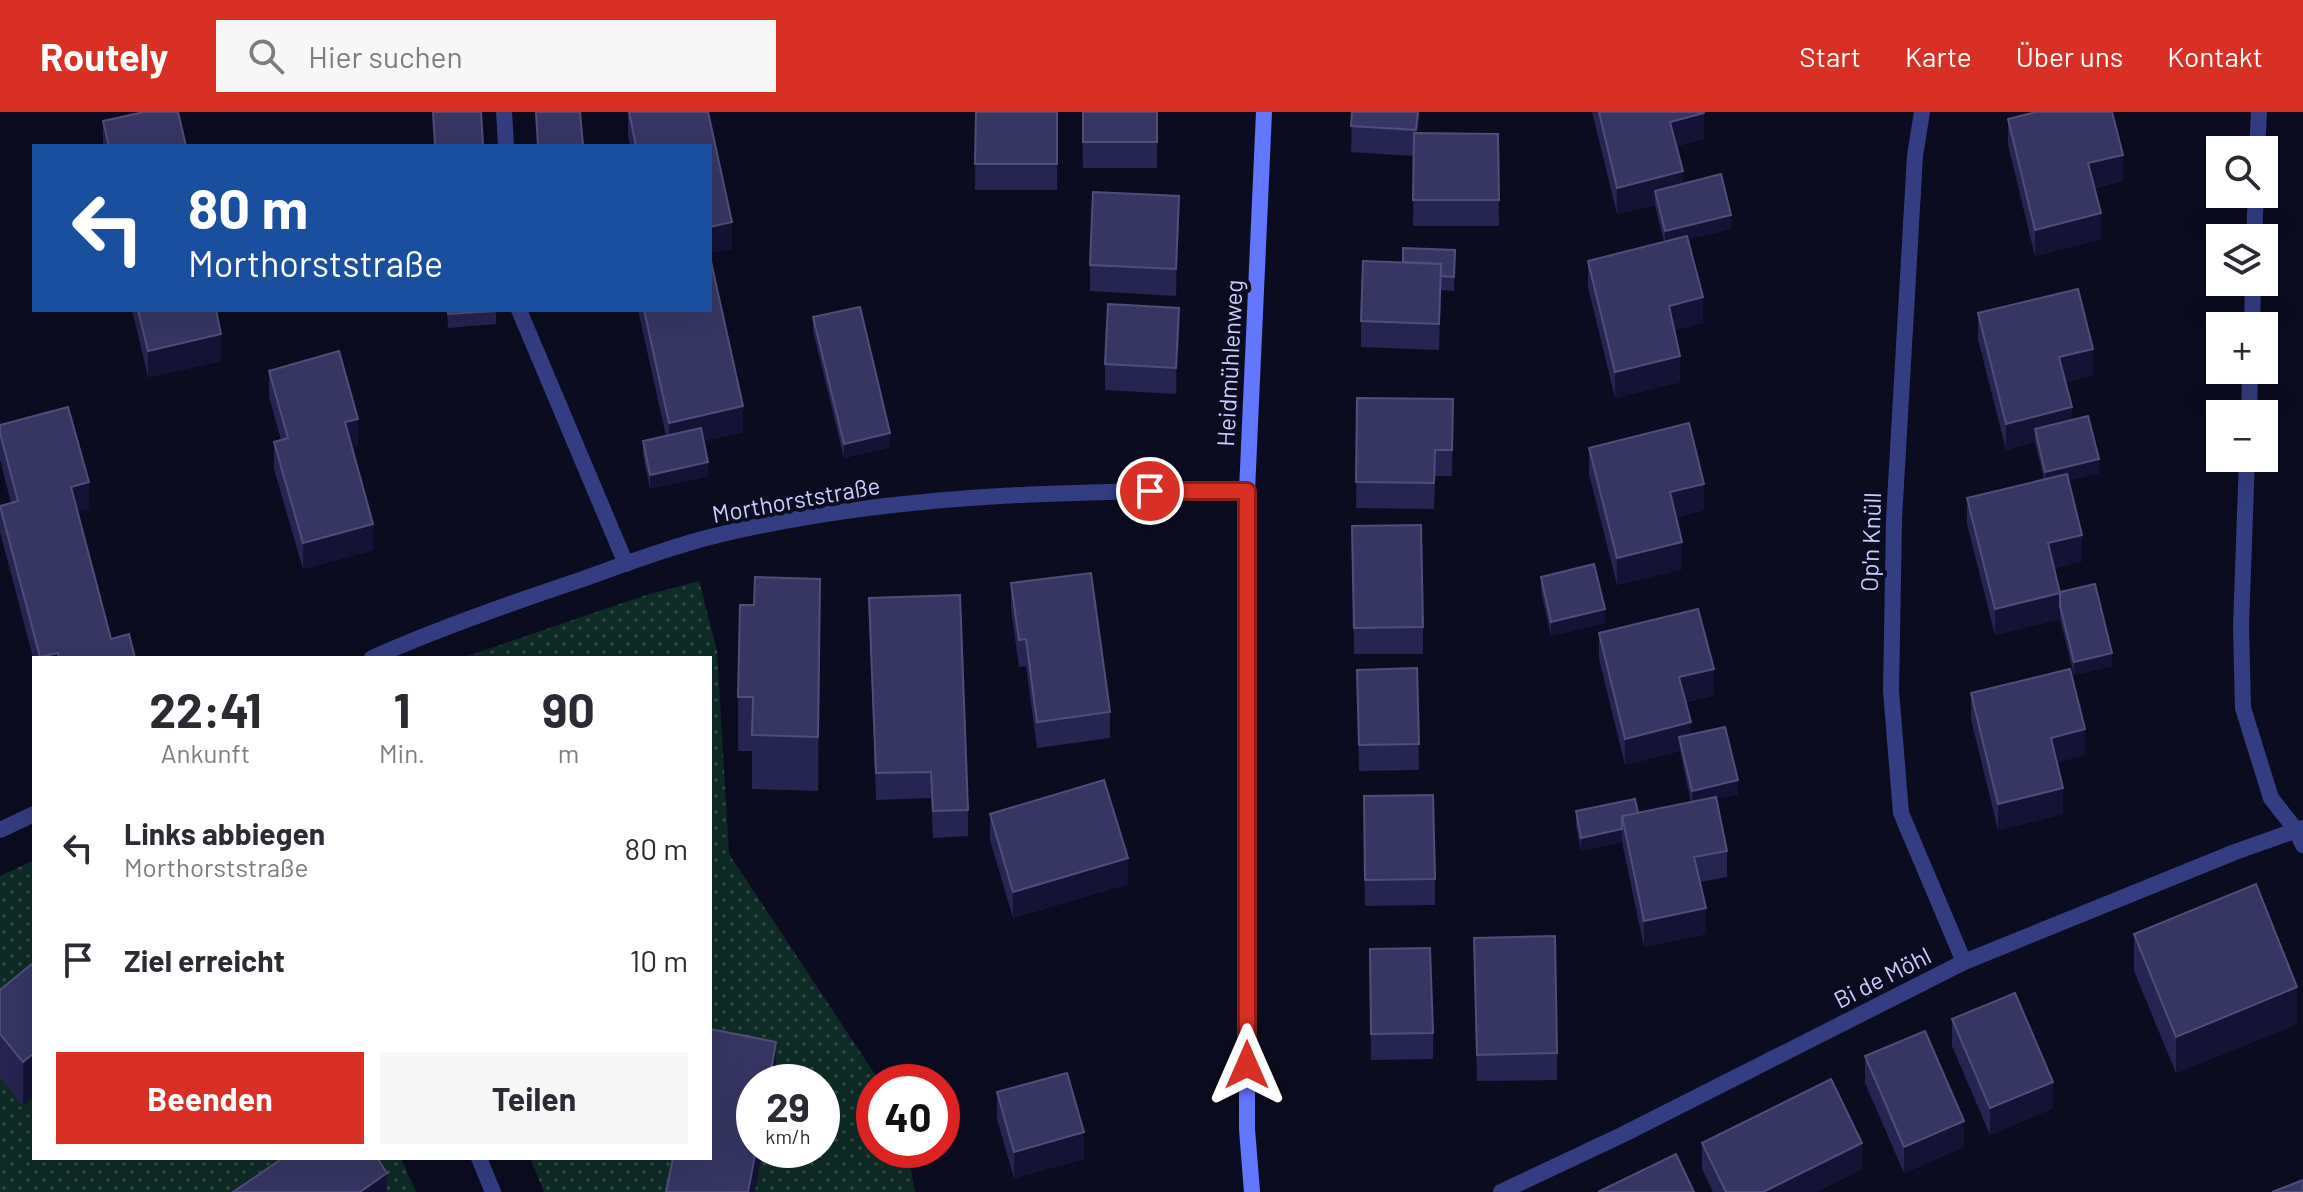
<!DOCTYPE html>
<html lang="de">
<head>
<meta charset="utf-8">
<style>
  body { margin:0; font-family:Barlow,sans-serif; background:#f7f7f7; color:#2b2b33; height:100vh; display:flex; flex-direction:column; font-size:30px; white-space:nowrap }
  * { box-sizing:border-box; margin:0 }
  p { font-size:26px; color:#7c7c81 }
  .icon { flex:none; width:44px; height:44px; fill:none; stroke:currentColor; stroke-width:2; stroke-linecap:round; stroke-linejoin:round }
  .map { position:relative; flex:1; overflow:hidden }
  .details { position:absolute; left:32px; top:544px; width:680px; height:504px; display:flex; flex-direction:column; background:#fff; border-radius:0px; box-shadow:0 8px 32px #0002 }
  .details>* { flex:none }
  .banner { position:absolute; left:32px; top:32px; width:680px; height:168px; border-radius:0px; box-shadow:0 8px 32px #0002; background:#1a4fa0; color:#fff; overflow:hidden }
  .tools { position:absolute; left:2206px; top:24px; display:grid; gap:16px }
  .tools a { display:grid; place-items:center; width:72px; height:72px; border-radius:0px; background:#fff; box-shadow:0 8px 32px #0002; font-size:40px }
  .speed { position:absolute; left:736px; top:952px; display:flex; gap:16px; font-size:40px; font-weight:700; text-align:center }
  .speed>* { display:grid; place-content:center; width:104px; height:104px; border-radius:50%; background:#fff; box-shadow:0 8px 32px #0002; line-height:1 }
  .speed small { font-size:20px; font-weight:400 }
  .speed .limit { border:12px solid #d22; background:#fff; color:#111 }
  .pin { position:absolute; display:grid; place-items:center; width:68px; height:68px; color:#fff; margin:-34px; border:4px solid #fff; border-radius:50%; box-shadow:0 2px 8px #0007 }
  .me { position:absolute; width:88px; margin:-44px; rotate:0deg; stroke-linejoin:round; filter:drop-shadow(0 0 6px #0008) }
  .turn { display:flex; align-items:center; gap:28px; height:168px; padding:0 24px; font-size:36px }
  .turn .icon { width:104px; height:104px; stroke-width:2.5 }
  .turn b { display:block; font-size:56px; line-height:68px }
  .eta { display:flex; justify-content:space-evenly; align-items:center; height:136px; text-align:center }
  .eta b { font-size:48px; font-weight:700; line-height:56px }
  .action { display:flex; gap:16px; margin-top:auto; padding:16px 24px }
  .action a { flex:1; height:92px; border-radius:0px; background:#d93025; color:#fff; font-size:32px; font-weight:700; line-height:92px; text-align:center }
  .action a+a { background:#f7f7f7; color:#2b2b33 }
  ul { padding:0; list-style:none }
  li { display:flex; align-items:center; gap:24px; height:112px; padding:0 24px }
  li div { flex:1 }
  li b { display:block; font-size:30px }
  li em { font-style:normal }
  header { display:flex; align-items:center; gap:48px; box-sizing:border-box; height:112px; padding:0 40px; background:#d93025; color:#fff }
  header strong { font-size:38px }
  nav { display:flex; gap:44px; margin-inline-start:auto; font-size:28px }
  .search { width:560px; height:72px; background:#f7f7f7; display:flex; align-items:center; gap:20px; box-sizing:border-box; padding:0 28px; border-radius:0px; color:#7c7c81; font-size:30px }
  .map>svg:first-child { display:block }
</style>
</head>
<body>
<header>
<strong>Routely</strong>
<div class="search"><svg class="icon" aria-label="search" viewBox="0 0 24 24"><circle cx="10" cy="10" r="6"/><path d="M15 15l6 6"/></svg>Hier suchen</div>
<nav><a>Start</a><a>Karte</a><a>Über uns</a><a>Kontakt</a></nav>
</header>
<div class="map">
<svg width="2303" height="1080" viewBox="0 0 2303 1080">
  <defs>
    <pattern id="grass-dots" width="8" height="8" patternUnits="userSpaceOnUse" patternTransform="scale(2)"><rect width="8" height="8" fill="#0f2b26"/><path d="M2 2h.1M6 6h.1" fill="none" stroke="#314947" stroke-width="1.8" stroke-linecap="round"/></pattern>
  </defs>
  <rect width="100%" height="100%" fill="#0c0c21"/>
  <g fill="url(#grass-dots)" fill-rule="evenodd">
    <path d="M699,469L717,539L729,742L880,970H874V1038H908L915,1080H544L530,1046H710V546H462L643,484ZM754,970H822V1038H754Z"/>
    <path d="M34,748V1046H401L416,1080H0V764Z"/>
  </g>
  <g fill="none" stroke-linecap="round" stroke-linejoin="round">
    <g stroke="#343d82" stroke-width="16">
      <path d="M504,0L506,34"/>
      <path d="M519,198L626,452"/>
    </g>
    <g stroke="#343d82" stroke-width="16">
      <path d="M1922,0L1915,44L1894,407L1891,579L1901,701L1964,850"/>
      <path d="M2257,38L2259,0"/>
      <path d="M2254,126L2256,82"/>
      <path d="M2252,214L2253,170"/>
      <path d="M2249,302L2250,258"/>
      <path d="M2247,346L2241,515L2243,596L2271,686L2296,718L2303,733"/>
      <path d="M372,546C442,515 511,491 583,467C624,452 667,436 710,425C884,382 1068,378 1247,379"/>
      <path d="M0,718L34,702"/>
      <path d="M479,1046L493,1080"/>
      <path d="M1501,1080L1624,1022L1964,850L2235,740L2303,716"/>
    </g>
    <path stroke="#6376ff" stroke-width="16" d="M1252,1080L1247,1017V379L1264,0"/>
  </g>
  <g fill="#262450">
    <path d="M628,0H708L732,137L710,34H630L628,23Z"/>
    <path d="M976,0H1057V78H975Z"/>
    <path d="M1082,0H1157V56H1083Z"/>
    <path d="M1352,0H1420L1418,22H1498L1499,114H1413L1414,44L1351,40Z"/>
    <path d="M1592,0H1704V27L1677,34L1683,72L1731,117L1688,127L1703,211L1674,218L1680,270L1615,286L1588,175V149L1664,130L1655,93L1617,102Z"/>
    <path d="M2008,7L2123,69L2095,76L2101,127L2035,144L2008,33Z"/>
    <path d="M103,9L186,34H103Z"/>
    <path d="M1179,110L1176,184L1090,179V153Z"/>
    <path d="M1455,138L1454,179L1441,178L1439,238L1361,235V209Z"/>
    <path d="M132,198H216L221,249L148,265Z"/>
    <path d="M447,198H496V212L448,216Z"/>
    <path d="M638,198H710L743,320L703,329L708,364L650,377L643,343V329L666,324Z"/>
    <path d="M1978,201L2093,263L2065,270L2072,308L2099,361L2069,368L2082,449L2054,456L2060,480L2112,554L2074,563L2060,507L1995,523L1967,412V386L2044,367L2035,330L2006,338L1978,227Z"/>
    <path d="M813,205L890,335L844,346L813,219Z"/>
    <path d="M1179,222L1176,282L1105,278V252Z"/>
    <path d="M269,259L358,333L352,335L373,438L303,457L274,357V330L281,328L269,285Z"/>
    <path d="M1357,286L1453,313L1452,364H1435L1434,397L1356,396Z"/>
    <path d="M0,313L89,396L77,399L111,527L135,546H34V549L0,420V394L11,391L0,347Z"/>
    <path d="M1589,336L1704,398L1676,405L1682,457L1617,473L1589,362Z"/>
    <path d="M1352,440L1423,515V542H1354Z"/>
    <path d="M1541,465L1605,511L1551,524L1541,479Z"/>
    <path d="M1011,471L1110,600V626L1037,636L1026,554L1019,555L1011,497Z"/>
    <path d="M869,486L968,698V724L933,726L931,686L876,688Z"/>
    <path d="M820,521L818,679L752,677V639H738V585Z"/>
    <path d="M1599,521L1714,583L1686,590L1691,623L1738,682L1716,687L1727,739V765L1700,770L1706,822L1644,835L1622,730L1581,739L1576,713V699L1638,701L1691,690L1680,639L1625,653L1599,547Z"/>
    <path d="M1417,556L1419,658L1359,659L1357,558Z"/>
    <path d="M1971,581L2085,643L2057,650L2063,702L1998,718L1971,607Z"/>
    <path d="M990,702L1128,772L1013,806L990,728Z"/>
    <path d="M1364,710L1435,767V793L1365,794Z"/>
    <path d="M2134,822L2297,912L2176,961L2134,859Z"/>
    <path d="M1370,837L1433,921V947L1371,948Z"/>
    <path d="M34,850L23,994L0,966V878Z"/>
    <path d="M1474,852L1557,941V968L1477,969Z"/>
    <path d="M1952,907L2053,996L1990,1023L1952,934Z"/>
    <path d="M1865,944L1964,1035L1904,1061L1865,971Z"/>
    <path d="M997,980L1084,1047L1014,1066L997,1007Z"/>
    <path d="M1702,1031L1862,1057L1816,1080H1713L1702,1057Z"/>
  </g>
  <g fill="#141335">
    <path d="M1418,0H1420L1416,44V18Z"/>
    <path d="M1704,1V27L1670,36V10Z"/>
    <path d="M2123,43V69L2088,77V51Z"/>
    <path d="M1683,59V86L1655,79V93L1617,102V76Z"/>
    <path d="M1179,84V110L1176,184V157Z"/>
    <path d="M2101,101V127L2035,144V118Z"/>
    <path d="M1731,103V117L1665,133V119Z"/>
    <path d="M732,110V137L710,141V115Z"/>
    <path d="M1441,152V178L1439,238V212Z"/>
    <path d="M1703,185V211L1669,220V194Z"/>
    <path d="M1179,196V222L1176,282V256Z"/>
    <path d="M221,222V249L148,265V239Z"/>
    <path d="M2093,237V263L2059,271V245Z"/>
    <path d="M1680,244V270L1615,286V260Z"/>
    <path d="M743,294V320L669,337V311Z"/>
    <path d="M2072,295V321L2035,317V330L2006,338V312Z"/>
    <path d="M358,307V333L345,337V310Z"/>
    <path d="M890,321V335L844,346V332Z"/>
    <path d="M2099,347V361L2045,374V360Z"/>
    <path d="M708,350V364L650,377V363Z"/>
    <path d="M89,370V396L71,401V375Z"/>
    <path d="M1704,372V398L1670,406V380Z"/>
    <path d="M373,412V438L303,457V431Z"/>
    <path d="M2082,423V449L2048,457V431Z"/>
    <path d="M1682,430V457L1617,473V446Z"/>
    <path d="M820,467V521L818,679V625Z"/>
    <path d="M2060,481V507L1995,523V497Z"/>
    <path d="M1605,497V511L1551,524V510Z"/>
    <path d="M58,541V546H40Z"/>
    <path d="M2112,541V554L2074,563V550Z"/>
    <path d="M1714,557V583L1679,591V565Z"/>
    <path d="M1691,610V636L1679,625L1680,639L1625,653V627Z"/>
    <path d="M2085,617V643L2051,652V626Z"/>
    <path d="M1738,668V682L1692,693V679Z"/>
    <path d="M2063,676V702L1998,718V692Z"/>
    <path d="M1622,717V730L1581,739V726Z"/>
    <path d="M1128,746V772L1013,806V780Z"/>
    <path d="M1706,796V822L1644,835V809Z"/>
    <path d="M2297,875V912L2176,961V925Z"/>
    <path d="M776,930V970H769Z"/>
    <path d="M34,941V985L23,994V950Z"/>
    <path d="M2053,970V996L1990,1023V996Z"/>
    <path d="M1964,1009V1035L1904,1061V1035Z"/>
    <path d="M1084,1020V1047L1014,1066V1040Z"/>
    <path d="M1862,1031V1057L1816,1080H1763Z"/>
    <path d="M756,1038H763L755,1080H748Z"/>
    <path d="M387,1061V1080H360Z"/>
  </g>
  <g fill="#373663" stroke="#4f4e7b" stroke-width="2">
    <path d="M144,0H178L186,34H109L103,9Z"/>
    <path d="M433,0H481L483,34H435Z"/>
    <path d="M536,0H580L583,33L538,34Z"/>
    <path d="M629,0H708L732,110L710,115V34H636Z"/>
    <path d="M976,0H1057V52H975Z"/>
    <rect x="1083" y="0" width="74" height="30"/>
    <path d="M1352,0H1418L1416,18L1351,14Z"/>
    <path d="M1599,0H1704V1L1670,10L1683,59L1617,76Z"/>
    <path d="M2036,0H2112L2123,43L2088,51L2101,101L2035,118L2008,7Z"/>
    <path d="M1414,21L1498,22L1499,88H1413Z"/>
    <path d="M1721,62L1731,103L1665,119L1655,79Z"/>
    <path d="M1093,80L1179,84L1176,157L1090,153Z"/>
    <path d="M1687,124L1703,185L1669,194L1680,244L1615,260L1588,149Z"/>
    <path d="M1403,136L1455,138L1454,165L1441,164V152L1403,150Z"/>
    <path d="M710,145L743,294L669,311L644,198H710Z"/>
    <path d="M1363,149L1441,152L1439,212L1361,209Z"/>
    <path d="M2078,177L2093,237L2059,245L2072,295L2006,312L1978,201Z"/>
    <path d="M1108,192L1179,196L1176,256L1105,252Z"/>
    <path d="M860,195L890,321L844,332L813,205Z"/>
    <path d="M138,198H216L221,222L148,239Z"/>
    <path d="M448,198H496V199L448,202Z"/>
    <path d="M339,239L358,307L345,310L373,412L303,431L274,330L288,326L269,259Z"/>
    <path d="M1357,286L1453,287L1452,338H1435L1434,371L1356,370Z"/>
    <path d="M68,295L89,370L71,375L111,527L129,522L135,546H59L58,541L40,545L30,507L0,394L18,389L0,321V313Z"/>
    <path d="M2088,304L2099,347L2045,360L2035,317Z"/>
    <path d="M1689,311L1704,372L1670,380L1682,430L1617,446L1589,336Z"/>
    <path d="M701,316L708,350L650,363L643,329Z"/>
    <path d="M2067,362L2082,423L2048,431L2060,481L1995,497L1967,386Z"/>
    <path d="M1421,413L1423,515L1354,516L1352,414Z"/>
    <path d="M1594,452L1605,497L1551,510L1541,465Z"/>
    <path d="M1091,461L1110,600L1037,610L1026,527L1019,528L1011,471Z"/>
    <path d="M755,465L820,467L818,625L752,623L753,585H738L740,493H754Z"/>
    <path d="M2095,472L2112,541L2074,550L2060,494V480Z"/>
    <path d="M960,483L968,698L933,699L931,660L876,661L869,486Z"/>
    <path d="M1698,497L1714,557L1679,565L1691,610L1625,627L1599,521Z"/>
    <path d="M1417,556L1419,632L1359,633L1357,558Z"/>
    <path d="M2070,557L2085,617L2051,626L2063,676L1998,692L1971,581Z"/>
    <path d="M1725,615L1738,668L1692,679L1679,625Z"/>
    <path d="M1104,668L1128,746L1013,780L990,702Z"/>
    <path d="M1433,683L1435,767L1365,768L1364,684Z"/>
    <path d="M1716,685L1727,739L1694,745L1706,796L1644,809L1622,704Z"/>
    <path d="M1635,687L1638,701L1622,704V717L1581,726L1576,699Z"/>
    <path d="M2256,772L2297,875L2176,925L2134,822Z"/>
    <path d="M1555,824L1557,941L1477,943L1474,826Z"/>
    <path d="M1430,836L1433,921L1371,922L1370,837Z"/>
    <path d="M34,850V941L23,950L0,922V878Z"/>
    <path d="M2015,881L2053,970L1990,996L1952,907Z"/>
    <path d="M710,917L776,930L769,970H754V1038H756L748,1080H666L673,1046H710Z"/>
    <path d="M1925,919L1964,1009L1904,1035L1865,944Z"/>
    <path d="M1067,961L1084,1020L1014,1040L997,980Z"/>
    <path d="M1831,967L1862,1031L1763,1080H1726L1702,1031Z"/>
    <path d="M1676,1042L1694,1080H1598Z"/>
    <path d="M283,1046H377L387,1061L360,1080H233Z"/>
    <path d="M2303,1068V1080H2272Z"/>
  </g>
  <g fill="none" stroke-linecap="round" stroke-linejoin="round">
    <defs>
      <path id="route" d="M1150,379H1247V953"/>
    </defs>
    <use href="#route" stroke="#8d1f18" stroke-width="20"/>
    <use href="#route" stroke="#d93025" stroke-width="14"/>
  </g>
  <g text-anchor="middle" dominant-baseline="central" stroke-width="8" stroke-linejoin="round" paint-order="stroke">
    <g font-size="24" fill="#cccdff" stroke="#0c0c21">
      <text transform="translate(1229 251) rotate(-87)">Heidmühlenweg</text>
      <text transform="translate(796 387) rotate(-10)">Morthorststraße</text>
      <text transform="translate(1870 430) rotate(-88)">Op'n Knüll</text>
      <text transform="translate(1882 865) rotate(-27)">Bi de Möhl</text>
    </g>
  </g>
</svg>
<div class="tools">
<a><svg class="icon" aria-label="search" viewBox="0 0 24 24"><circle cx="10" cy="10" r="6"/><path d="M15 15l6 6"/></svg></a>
<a><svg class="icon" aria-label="layers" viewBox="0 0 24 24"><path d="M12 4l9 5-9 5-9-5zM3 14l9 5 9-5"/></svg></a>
<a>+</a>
<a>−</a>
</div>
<div class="speed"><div>29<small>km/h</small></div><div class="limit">40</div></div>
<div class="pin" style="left:1150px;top:379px;background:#d93025"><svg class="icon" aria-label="arrive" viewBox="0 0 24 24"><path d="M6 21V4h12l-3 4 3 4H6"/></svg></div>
<svg class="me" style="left:1247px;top:953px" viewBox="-20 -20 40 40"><path d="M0-17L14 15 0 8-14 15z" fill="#d93025" stroke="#fff" stroke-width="4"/></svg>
<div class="banner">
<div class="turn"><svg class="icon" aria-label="left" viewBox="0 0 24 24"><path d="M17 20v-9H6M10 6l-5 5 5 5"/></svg><div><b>80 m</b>Morthorststraße</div></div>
</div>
<section class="details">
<div class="eta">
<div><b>22:41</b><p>Ankunft</p></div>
<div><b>1</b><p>Min.</p></div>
<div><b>90</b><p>m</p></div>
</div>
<ul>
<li><svg class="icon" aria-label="left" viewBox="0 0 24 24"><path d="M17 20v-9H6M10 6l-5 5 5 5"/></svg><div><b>Links abbiegen</b><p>Morthorststraße</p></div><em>80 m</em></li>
<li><svg class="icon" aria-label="arrive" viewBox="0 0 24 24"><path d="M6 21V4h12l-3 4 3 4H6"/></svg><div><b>Ziel erreicht</b></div><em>10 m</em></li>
</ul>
<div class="action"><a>Beenden</a><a>Teilen</a></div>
</section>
</div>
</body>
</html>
